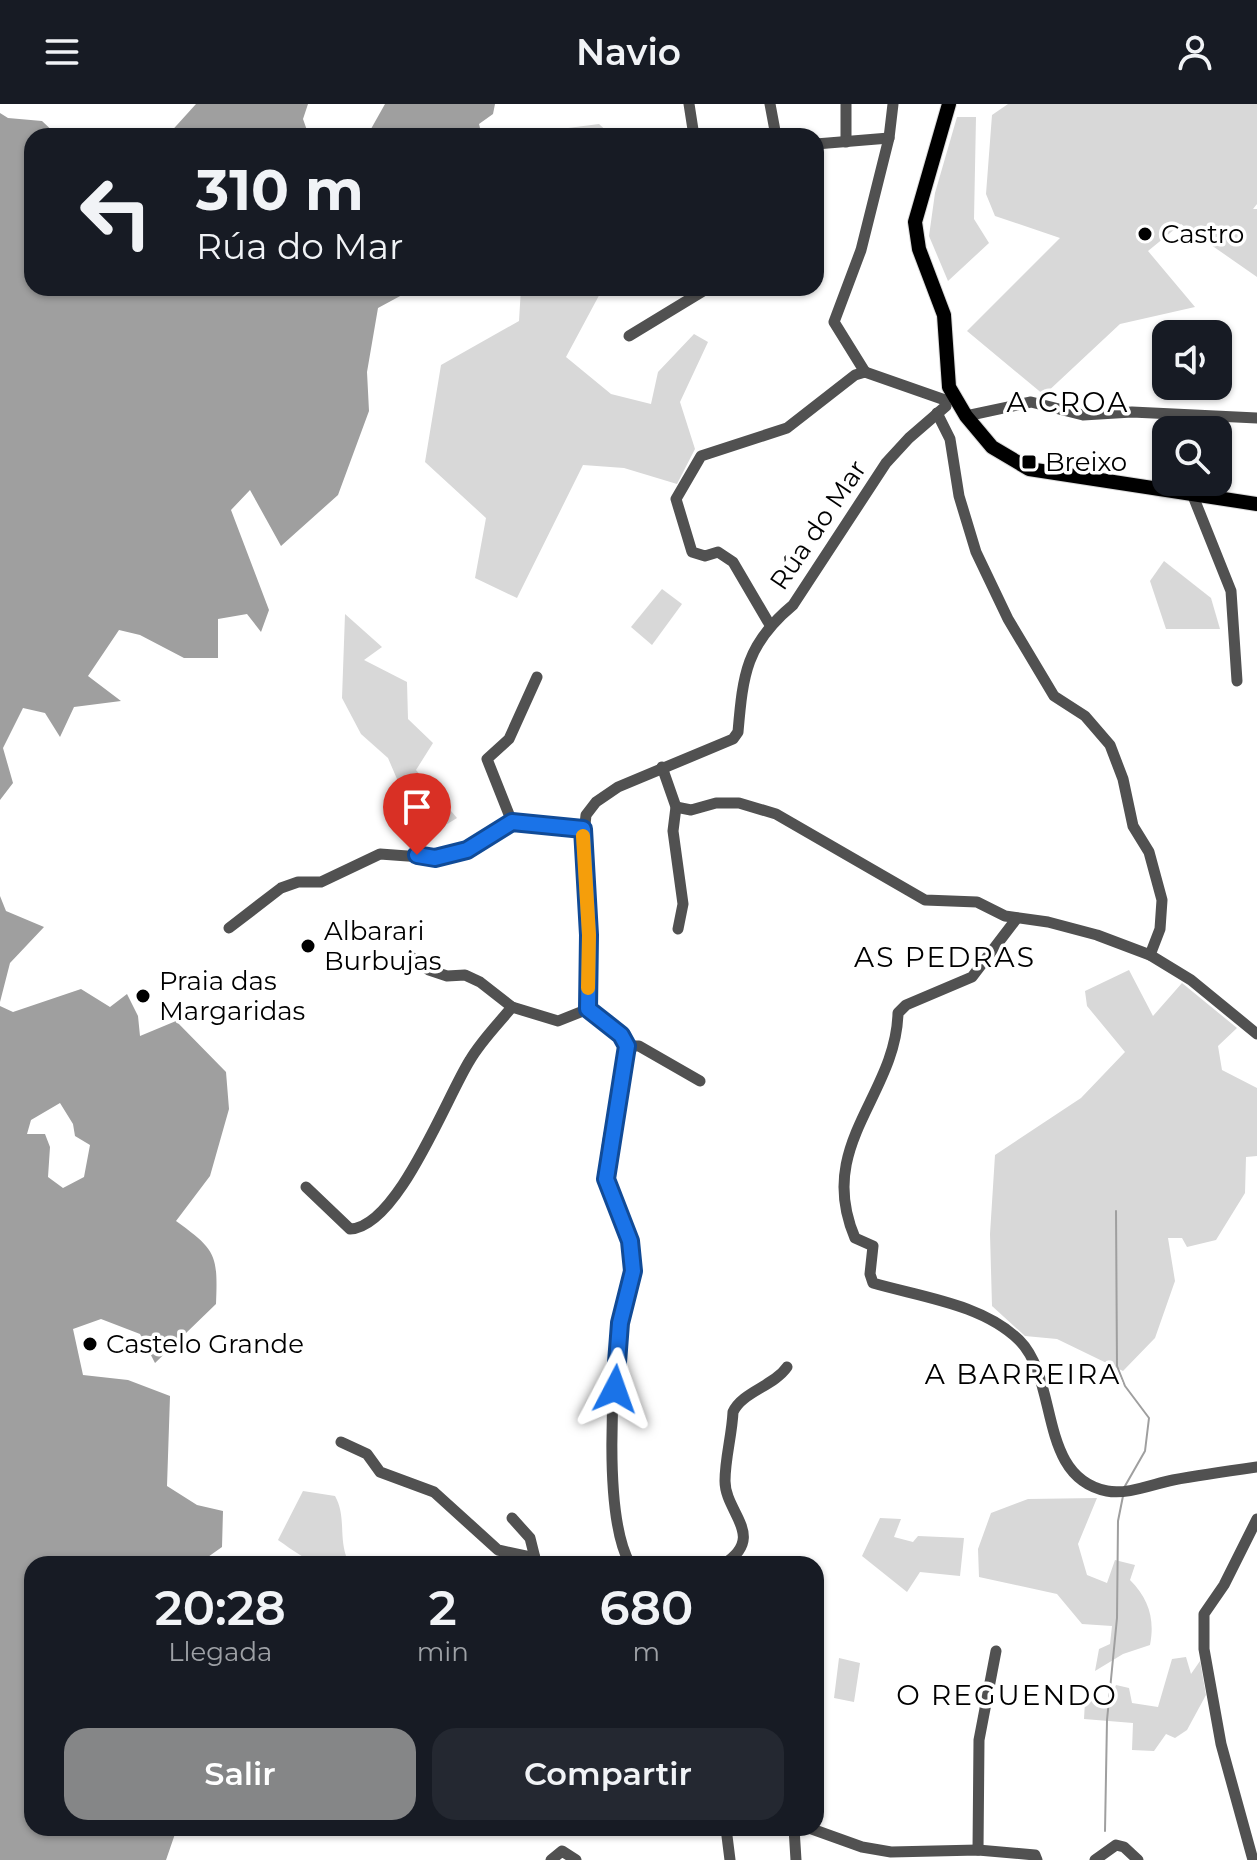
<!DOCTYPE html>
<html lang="es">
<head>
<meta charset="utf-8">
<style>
  body { margin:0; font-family:Montserrat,sans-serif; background:#242831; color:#f1f3f6; height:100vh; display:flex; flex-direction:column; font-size:30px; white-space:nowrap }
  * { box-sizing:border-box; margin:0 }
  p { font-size:26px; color:#9ea1a6 }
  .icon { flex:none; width:44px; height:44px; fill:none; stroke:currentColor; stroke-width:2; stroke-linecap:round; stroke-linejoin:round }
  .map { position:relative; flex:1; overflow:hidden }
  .sheet { position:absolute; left:24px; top:1452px; width:800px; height:280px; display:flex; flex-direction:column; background:#171b24; border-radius:24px; box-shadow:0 2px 6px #0004 }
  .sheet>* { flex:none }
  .guide { position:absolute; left:24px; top:24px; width:800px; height:168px; border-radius:24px; box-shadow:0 2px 6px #0004; background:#171b24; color:#f1f3f6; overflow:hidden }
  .buttons { position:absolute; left:1152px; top:216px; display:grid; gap:16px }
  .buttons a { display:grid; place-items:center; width:80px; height:80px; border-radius:16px; background:#171b24; box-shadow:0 2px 6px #0004; font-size:40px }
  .pin { position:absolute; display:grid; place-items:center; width:68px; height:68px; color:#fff; margin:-82px -34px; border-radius:50% 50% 50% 0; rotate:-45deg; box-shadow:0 0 8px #0007 }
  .pin .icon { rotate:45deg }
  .me { position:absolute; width:88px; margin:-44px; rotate:4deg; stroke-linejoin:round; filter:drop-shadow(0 0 6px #0008) }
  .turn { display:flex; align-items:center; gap:28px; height:168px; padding:0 40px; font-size:36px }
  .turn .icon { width:104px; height:104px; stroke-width:2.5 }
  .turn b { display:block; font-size:56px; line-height:68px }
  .eta { display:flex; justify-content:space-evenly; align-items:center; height:136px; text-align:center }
  .eta b { font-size:48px; font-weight:600; line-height:56px }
  .cta { display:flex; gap:16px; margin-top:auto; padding:16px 40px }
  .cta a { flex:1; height:92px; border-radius:24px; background:#858687; color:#fff; font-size:32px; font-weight:600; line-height:92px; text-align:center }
  .cta a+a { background:#242831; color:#f1f3f6 }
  header { display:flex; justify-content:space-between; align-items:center; height:104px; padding:0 40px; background:#171b24; font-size:36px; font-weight:600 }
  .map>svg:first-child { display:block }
</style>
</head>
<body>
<header><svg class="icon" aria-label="menu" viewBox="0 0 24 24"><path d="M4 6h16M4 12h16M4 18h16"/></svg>Navio<svg class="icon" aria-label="person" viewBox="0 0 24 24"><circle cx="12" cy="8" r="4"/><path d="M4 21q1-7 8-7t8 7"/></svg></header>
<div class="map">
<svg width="1257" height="1756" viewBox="0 0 1257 1756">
  <rect width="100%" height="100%" fill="#fff"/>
  <g fill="#d8d8d8">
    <path d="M1008,0H1257V100L1253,105H1257V173L1181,120L1148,147L1195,203L1120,220L1044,291L967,227L1060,134L995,112L986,90L992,11Z"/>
    <path d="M957,13H976L974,115L989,139L948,177L929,132L935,89Z"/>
    <path d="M599,20L612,32H513L514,31Z"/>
    <path d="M521,184H603L566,253L611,290L651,300L658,268L694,230L708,238L680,298L695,345L677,380L624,364L583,361L517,494L475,474L486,414L425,358L441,261L519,217Z"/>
    <path d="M1164,457L1211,494L1220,525H1166L1150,477Z"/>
    <path d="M662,485L682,500L652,541L631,523Z"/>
    <path d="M345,510L382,543L364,556L407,578L408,615L433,639L416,666L457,714L434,728L400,682L388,654L361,630L342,594Z"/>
    <path d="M1129,866L1153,912L1182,879L1237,924L1218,942L1222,966L1257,984V1052L1246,1053L1245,1089L1216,1136L1187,1143L1182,1134H1168L1175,1177L1155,1234L1123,1267L1057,1235L1025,1232L992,1202L990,1130L995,1051L1081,994L1125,948L1087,902L1085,887Z"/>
    <path d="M303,1387L335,1392C346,1412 339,1430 346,1452C321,1470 300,1451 278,1436Z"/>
    <path d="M1097,1394L1078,1440L1087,1471L1107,1479L1115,1456L1135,1461L1130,1476C1149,1495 1155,1515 1150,1541L1123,1550L1095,1567L1099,1545L1110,1540L1112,1522L1082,1520L1057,1490L979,1473L978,1445L991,1409L1028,1395Z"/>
    <path d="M880,1414L901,1415L894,1433L913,1438L918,1432L964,1434L960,1472L920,1468L907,1488L862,1452Z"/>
    <path d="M1186,1553L1191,1570L1200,1557L1206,1591L1187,1626L1175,1634L1166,1630L1154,1647L1132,1646L1133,1619L1084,1615L1085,1597L1109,1598L1116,1581L1129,1584L1132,1599L1158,1603L1172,1555Z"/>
    <path d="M839,1554L860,1559L854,1598L834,1594Z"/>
  </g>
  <g fill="#9f9f9f" fill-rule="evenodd">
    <path d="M196,0H308L303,15L309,32H167Z"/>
    <path d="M385,0H495L493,10L479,20L482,32H367Z"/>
    <path d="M0,9L8,14L42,17L58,32H32V184H415L378,204L367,268L369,307L338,391L281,442L250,386L231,406L269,506L261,528L247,510L218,515V554H184L140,531L119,526L88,572L121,597L74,603L60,633L45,609L23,604L3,644L13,679L0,696Z"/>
    <path d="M0,792L6,807L44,823L10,859L0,898Z"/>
    <path d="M81,885L110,903L127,890L138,912L140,932L176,917L226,968L229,1005L210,1072L176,1117C216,1146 218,1150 216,1200L155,1259L140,1230L101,1215L73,1225L83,1271L128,1276L170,1292L167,1382L197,1401L223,1407L222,1443L198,1460H32V1724H183L176,1727L166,1756H0V902L13,908ZM60,999L73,1020L75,1032L90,1041L84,1073L63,1084L48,1073L50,1043L45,1030H27L31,1016Z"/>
  </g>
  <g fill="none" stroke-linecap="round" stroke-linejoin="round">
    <g stroke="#9f9f9f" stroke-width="2">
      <path d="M1116,1107L1117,1262L1125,1282L1149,1314L1145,1347L1125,1382"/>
      <path d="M1105,1727L1107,1616L1117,1514L1118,1417L1123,1392"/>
    </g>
    <defs>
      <path id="major" d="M949,0L915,118L919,145L944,211L949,283L966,312L992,343L1029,365L1257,400"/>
    </defs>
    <use href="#major" stroke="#dbdbdb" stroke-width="16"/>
    <g stroke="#515151" stroke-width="11">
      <path d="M689,0L694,32"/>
      <path d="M770,0L776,32"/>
      <path d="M846,38V0"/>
      <path d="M816,40L889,34"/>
      <path d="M629,232L708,184"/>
      <path d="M865,268L834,218L861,146L889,34L893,0"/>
      <path d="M937,309L950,335L959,392L976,448L1008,515L1054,592L1085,612L1110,641L1123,675L1133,722L1149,748L1162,796L1160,825L1150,851L1191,876L1257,930"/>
      <path d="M966,312L1031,298L1083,311L1132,308L1257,314"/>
      <path d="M1193,392L1231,487L1237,577"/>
      <path d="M770,521L733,458L718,448L705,452L692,448L676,395L701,352L787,324L855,271L865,268L945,296"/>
      <path d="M662,663L676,703L673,727L683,800L678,825"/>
      <path d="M676,703L691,706L716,699H739L776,710L925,796L977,798L1005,812L1048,818L1097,831L1150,851"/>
      <path d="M512,718L487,655L509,635L537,573"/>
      <path d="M1017,814L972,873L906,901L898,909C896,992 815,1041 855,1134L873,1142L870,1170L873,1179C921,1193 982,1200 1019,1236C1060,1277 1037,1373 1107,1387C1127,1391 1153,1380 1173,1376C1201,1371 1229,1367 1257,1363"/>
      <path d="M229,824L281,784L298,778H321L380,750L435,754L467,746L512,718L583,725"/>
      <path d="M411,853L429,866L447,872L465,871L480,878L512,903L558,917L588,905"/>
      <path d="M627,942H639L700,977"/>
      <path d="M306,1083L350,1125C398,1123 446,994 470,956C481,937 498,920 512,903"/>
      <path d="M341,1338L367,1350L380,1368L434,1388L498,1446L535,1454L536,1460"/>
      <path d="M512,1414L530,1434L535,1454"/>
      <path d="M630,1460C603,1412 612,1276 620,1220C623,1202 632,1184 633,1166C635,1132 609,1106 606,1074C602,1035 623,983 627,942L621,931L588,905L589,831L582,749L586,711L596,698L618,683L733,635L738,628C743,570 746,540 793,501L886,359L909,334L946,302"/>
      <path d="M724,1460C767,1432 725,1409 725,1377C725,1354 732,1331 733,1308C742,1288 774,1282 787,1263"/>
      <path d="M726,1724L730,1756"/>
      <path d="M794,1724L796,1756"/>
      <path d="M809,1724L862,1743L891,1748L978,1746L1035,1751L1037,1756"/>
      <path d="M978,1746L979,1636L996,1547"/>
      <path d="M551,1756L562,1747L576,1756"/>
      <path d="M1095,1756L1116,1741L1124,1743L1138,1756"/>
      <path d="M1253,1756L1221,1640L1204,1545V1510L1224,1481L1257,1415"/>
    </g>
    <use href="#major" stroke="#000" stroke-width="14"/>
  </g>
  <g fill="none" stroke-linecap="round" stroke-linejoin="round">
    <defs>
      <path id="route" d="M417,751L435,754L467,746L512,718L583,725L589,831L588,905L621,931L627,942L606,1075L630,1137L633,1167L620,1219L615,1285"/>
    </defs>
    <use href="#route" stroke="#114b97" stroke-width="20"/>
    <use href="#route" stroke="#1a73e8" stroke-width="14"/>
    <path stroke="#f59e0b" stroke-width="14" d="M583,732L589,831L588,884"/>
  </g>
  <g fill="#000" stroke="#fff" stroke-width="3">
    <circle cx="1145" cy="130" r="8"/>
    <rect x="1021" y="350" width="16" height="16" rx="4"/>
    <circle cx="308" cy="842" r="8"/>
    <circle cx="143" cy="892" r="8"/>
    <circle cx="90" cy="1240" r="8"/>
  </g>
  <g text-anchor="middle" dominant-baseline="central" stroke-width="7" stroke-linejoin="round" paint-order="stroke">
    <g font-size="26" fill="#000" stroke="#fff" text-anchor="start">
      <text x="1161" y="130">Castro</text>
      <text x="1045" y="358">Breixo</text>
      <text x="324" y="827">Albarari<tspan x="324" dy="30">Burbujas</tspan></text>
      <text x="159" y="877">Praia das<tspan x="159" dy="30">Margaridas</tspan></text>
      <text x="106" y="1240">Castelo Grande</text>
    </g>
    <g font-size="26" fill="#000" stroke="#fff">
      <text transform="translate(818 421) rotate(-56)">Rúa do Mar</text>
    </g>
    <g font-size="28" letter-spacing="2" fill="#000" stroke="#fff">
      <text x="1068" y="298">A CROA</text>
      <text x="945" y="853">AS PEDRAS</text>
      <text x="1023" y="1270">A BARREIRA</text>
      <text x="1007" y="1591">O REGUENDO</text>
    </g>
  </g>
</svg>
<div class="buttons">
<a><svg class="icon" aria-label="sound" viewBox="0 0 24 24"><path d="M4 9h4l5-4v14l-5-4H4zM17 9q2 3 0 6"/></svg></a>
<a><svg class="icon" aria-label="search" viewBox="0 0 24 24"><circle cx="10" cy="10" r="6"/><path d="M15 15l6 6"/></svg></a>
</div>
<div class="pin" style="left:417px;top:751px;background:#d93025"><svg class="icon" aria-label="arrive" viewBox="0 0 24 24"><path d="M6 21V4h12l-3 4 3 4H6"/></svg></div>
<svg class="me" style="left:615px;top:1285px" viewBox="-20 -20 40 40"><path d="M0-17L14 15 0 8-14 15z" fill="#1a73e8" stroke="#fff" stroke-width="4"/></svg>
<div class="guide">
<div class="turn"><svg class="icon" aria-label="left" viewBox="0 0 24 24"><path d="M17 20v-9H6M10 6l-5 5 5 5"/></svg><div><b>310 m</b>Rúa do Mar</div></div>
</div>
<section class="sheet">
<div class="eta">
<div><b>20:28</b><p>Llegada</p></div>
<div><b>2</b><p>min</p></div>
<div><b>680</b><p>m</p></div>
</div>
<div class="cta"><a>Salir</a><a>Compartir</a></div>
</section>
</div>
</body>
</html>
